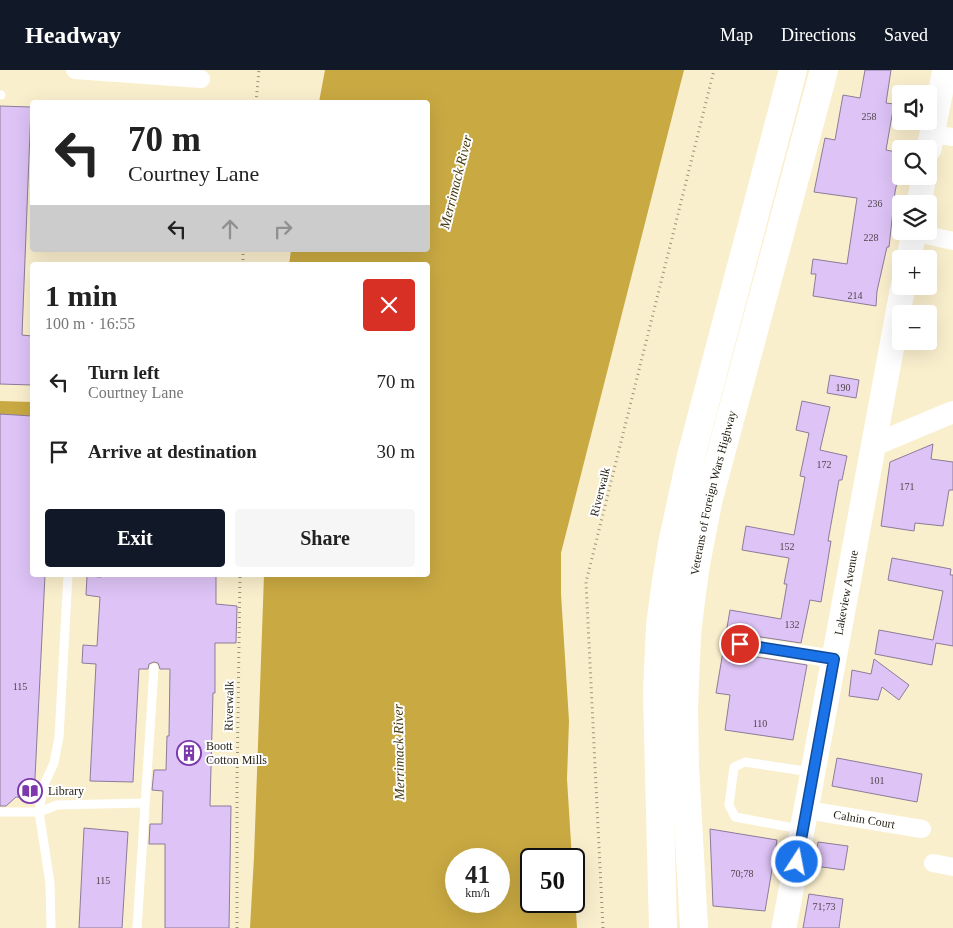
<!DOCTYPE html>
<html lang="en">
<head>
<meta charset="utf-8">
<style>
  body { margin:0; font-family:"Times New Roman",serif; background:#f6f6f6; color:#222; height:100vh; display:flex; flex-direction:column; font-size:19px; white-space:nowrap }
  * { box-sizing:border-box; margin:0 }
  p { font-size:16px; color:#767676 }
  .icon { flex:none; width:28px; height:28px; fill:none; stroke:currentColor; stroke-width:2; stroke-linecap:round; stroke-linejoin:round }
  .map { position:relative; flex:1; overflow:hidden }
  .details { position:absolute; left:30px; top:192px; width:400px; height:315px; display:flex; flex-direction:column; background:#fff; border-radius:5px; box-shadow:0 5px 20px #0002 }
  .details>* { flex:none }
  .top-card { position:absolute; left:30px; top:30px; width:400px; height:152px; border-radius:5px; box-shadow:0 5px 20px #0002; background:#fff; color:#222; overflow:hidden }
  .controls { position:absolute; left:892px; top:15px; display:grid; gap:10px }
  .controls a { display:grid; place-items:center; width:45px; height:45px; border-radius:5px; background:#fff; box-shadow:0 5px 20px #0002; font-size:25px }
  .speed { position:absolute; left:445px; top:778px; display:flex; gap:10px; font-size:25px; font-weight:700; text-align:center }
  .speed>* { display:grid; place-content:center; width:65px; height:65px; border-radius:50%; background:#fff; box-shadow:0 5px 20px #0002; line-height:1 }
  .speed small { font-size:12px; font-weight:400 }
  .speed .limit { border:2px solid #111; border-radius:8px; background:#fff; color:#111 }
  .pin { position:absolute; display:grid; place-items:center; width:42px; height:42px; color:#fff; margin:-21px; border:2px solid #fff; border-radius:50%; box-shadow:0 1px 5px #0007 }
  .me { position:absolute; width:55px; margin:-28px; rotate:11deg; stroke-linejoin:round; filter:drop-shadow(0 0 4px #0008) }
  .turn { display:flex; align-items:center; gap:18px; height:105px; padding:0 15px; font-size:22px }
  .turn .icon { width:65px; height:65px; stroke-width:2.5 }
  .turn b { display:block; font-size:35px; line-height:42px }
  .lanes { display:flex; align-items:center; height:48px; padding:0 15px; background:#0003; justify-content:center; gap:25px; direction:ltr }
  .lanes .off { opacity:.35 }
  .round { display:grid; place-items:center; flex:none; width:52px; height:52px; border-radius:5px; background:#f6f6f6 }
  .overview { display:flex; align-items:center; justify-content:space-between; height:85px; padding:0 15px }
  h1 { font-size:30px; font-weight:700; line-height:38px }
  .action { display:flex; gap:10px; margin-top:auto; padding:10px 15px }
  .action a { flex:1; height:58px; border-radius:5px; background:#111827; color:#fff; font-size:20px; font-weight:700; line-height:58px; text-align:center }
  .action a+a { background:#f6f6f6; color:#222 }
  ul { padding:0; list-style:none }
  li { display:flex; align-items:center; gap:15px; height:70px; padding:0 15px }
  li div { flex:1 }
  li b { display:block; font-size:19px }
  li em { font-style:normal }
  header { display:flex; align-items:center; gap:30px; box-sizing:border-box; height:70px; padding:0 25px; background:#111827; color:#fff }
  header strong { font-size:24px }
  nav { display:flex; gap:28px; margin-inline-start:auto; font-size:18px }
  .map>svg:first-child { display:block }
</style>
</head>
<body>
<header>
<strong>Headway</strong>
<nav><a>Map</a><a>Directions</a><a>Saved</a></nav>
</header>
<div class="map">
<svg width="953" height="858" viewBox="0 0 953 858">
  <rect width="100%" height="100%" fill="#faefcd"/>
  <g fill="#c9a942" fill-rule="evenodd">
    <path d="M325,0H684L561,483V524L569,651L567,709L572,789H531V831H574V809L577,858H250L254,787L264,505H428V195H289L291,180H428V32H319ZM456,789H499V831H456Z"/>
    <path d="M0,331L32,332V351L0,349Z"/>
  </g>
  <g fill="#ddc3f6" stroke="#8b7c99">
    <path d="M865,0H891L886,33L894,34L886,80L901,83V93L895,122L889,177H887L877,221L876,236L813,226L816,204H811L813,189L847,194L857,128L814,122L825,68L835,70L843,25L860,28Z"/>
    <path d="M0,36L31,37L22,265L32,266V315L0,314Z"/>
    <path d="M830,305L859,310L856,328L827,323Z"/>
    <path d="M802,331L830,337L820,380L847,386L842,410H839L828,471H831L821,532L810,530L801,573L741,564L732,567L730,573L733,582L738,584L807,595L793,670L725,660L730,625L716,623L730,540L781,549L787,514H784L789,488L742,480L746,456L794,465L805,407L800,406L809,363L796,360Z"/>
    <path d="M0,344L32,346V505H45L34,728L16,727L6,736H0Z"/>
    <path d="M933,374L931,389L953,392V420H949L943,456L915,453L914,461L881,456L890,392Z"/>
    <path d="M892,488L951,499L950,505H953V576L936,573L932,595L875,584L879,560L933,570L943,521L888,510Z"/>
    <path d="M101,505H216V534L237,536L236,573H215V623H213L210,736H231L229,858H165V774H149L150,754H162L163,721L152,720L154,700H166L167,666H169L170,599H160L158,593L154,592L149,594L148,599H139L133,712L90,711L96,594L82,593L83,575L97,576L100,527L86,525L87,506L101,507Z"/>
    <path d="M874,589L909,615L899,630L882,617L878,630L849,626L852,600L871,604Z"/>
    <path d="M837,688L922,704L917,732L832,716Z"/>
    <path d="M84,758L128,762L122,858H79Z"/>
    <path d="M710,759L777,770L765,841L713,836Z"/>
    <path d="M818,772L848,776L844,800L815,796Z"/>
    <path d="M809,824L843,829L839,858H803Z"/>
  </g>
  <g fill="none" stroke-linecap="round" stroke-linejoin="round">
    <g stroke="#9b937b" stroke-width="3" stroke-dasharray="1 4" stroke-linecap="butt">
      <path d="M256,32L259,0"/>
      <path d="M243,195V180"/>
      <path d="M237,858V714L240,505"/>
      <path d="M603,858L586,512L714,0"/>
    </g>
    <g stroke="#fff" stroke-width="9">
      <path d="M0,25H1"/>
      <path d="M0,742H39L57,735L145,733"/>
      <path d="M800,759L735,747L729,735L734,697L745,692L811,702"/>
      <path d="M51,858L50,813L39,742L43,717L54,693L59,667L68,505"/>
      <path d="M137,858L154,598"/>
    </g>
    <g stroke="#fff" stroke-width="18">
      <path d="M75,0L201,9"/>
      <path d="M932,64L953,67"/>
      <path d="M913,162L953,171"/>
      <path d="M740,574L834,589"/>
      <path id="s1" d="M807,740L922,759"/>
      <path d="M933,793L953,797"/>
    </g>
    <path stroke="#fff" stroke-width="22" d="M874,375L953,342"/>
    <g stroke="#fff" stroke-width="25">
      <path d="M929,79L945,0"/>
      <path d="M919,134L924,106"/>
      <path d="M909,189L914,161"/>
      <path id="s2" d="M784,858L903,216"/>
    </g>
    <g stroke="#fff" stroke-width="28">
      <path d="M663,858L657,623L660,556L665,518L672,474L691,386L793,0"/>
      <path id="s3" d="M694,858L685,697L684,637L687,565L691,530L696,494L709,428L824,0"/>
    </g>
  </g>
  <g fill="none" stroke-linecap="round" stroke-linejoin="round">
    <defs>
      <path id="route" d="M740,574L834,589L797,792"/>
    </defs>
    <use href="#route" stroke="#114b97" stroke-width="12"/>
    <use href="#route" stroke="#1a73e8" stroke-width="9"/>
  </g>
  <defs>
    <symbol id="building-ring" viewBox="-11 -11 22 22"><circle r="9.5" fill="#fff" stroke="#7c39ad" stroke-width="1.5"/><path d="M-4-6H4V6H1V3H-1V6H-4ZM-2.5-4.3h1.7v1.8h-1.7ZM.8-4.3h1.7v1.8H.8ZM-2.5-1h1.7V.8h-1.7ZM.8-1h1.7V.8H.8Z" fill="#7c39ad"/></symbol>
    <symbol id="library-ring" viewBox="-11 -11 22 22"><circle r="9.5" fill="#fff" stroke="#7c39ad" stroke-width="1.5"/><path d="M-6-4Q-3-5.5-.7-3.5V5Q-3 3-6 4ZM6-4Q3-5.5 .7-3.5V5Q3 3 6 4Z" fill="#7c39ad"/></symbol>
  </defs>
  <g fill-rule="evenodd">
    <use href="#building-ring" x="175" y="669" width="28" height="28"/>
    <use href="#library-ring" x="16" y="707" width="28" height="28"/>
  </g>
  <g text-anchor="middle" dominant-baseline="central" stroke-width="4" stroke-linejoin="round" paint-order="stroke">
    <g font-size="10" fill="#51464a">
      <text x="869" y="46">258</text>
      <text x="875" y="133">236</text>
      <text x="871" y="167">228</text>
      <text x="855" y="225">214</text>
      <text x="843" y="317">190</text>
      <text x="824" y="394">172</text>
      <text x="907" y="416">171</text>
      <text x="787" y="476">152</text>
      <text x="792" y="554">132</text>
      <text x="20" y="616">115</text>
      <text x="760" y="653">110</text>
      <text x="877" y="710">101</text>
      <text x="742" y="803">70;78</text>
      <text x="103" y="810">115</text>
      <text x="824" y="836">71;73</text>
    </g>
    <g font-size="12" fill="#221d11" stroke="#fff">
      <text transform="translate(600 422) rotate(-76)">Riverwalk</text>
      <text stroke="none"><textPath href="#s3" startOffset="438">Veterans of Foreign Wars Highway</textPath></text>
      <text stroke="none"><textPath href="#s2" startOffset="341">Lakeview Avenue</textPath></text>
      <text transform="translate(229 636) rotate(-89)">Riverwalk</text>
      <text stroke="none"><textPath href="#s1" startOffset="58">Calnin Court</textPath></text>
    </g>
    <g font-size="12" fill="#221d11" stroke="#fff" text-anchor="start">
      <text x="206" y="676">Boott<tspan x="206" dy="14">Cotton Mills</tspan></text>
      <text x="48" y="721">Library</text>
    </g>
    <g font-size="14" font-style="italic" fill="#46390d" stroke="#fff">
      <text transform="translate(456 112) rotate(-76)">Merrimack River</text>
      <text transform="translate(399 682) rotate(-91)">Merrimack River</text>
    </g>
  </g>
</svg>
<div class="controls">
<a><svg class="icon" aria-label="sound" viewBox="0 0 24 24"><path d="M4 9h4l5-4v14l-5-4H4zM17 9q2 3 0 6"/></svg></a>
<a><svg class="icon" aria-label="search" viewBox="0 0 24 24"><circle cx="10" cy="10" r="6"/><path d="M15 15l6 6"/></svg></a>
<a><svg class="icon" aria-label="layers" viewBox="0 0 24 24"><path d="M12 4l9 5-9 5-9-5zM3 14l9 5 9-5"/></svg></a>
<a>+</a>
<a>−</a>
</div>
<div class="speed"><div>41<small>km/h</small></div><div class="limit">50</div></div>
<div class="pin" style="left:740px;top:574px;background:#d93025"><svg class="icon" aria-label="arrive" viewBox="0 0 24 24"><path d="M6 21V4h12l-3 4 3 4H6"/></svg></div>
<svg class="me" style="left:797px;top:792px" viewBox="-20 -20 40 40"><circle r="17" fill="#1a73e8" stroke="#fff" stroke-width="3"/><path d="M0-11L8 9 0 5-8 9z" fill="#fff"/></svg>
<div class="top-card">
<div class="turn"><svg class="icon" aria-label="left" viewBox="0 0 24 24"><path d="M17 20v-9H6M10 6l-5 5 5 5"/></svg><div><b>70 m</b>Courtney Lane</div></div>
<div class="lanes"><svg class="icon" aria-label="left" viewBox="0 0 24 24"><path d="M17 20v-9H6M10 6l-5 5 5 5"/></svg><svg class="icon off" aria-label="ahead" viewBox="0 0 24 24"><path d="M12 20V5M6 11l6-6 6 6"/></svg><svg class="icon off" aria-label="right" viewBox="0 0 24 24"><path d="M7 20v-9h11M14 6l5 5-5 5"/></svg></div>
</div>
<section class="details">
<div class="overview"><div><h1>1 min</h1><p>100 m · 16:55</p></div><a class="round" style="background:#d93025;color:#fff"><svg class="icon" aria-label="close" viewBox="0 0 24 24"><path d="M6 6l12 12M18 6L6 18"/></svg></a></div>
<ul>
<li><svg class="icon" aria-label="left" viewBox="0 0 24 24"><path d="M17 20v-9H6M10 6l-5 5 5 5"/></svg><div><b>Turn left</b><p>Courtney Lane</p></div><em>70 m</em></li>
<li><svg class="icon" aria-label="arrive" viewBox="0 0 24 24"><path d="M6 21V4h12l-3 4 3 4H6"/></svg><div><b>Arrive at destination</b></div><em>30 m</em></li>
</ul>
<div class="action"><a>Exit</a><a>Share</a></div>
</section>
</div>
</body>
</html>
